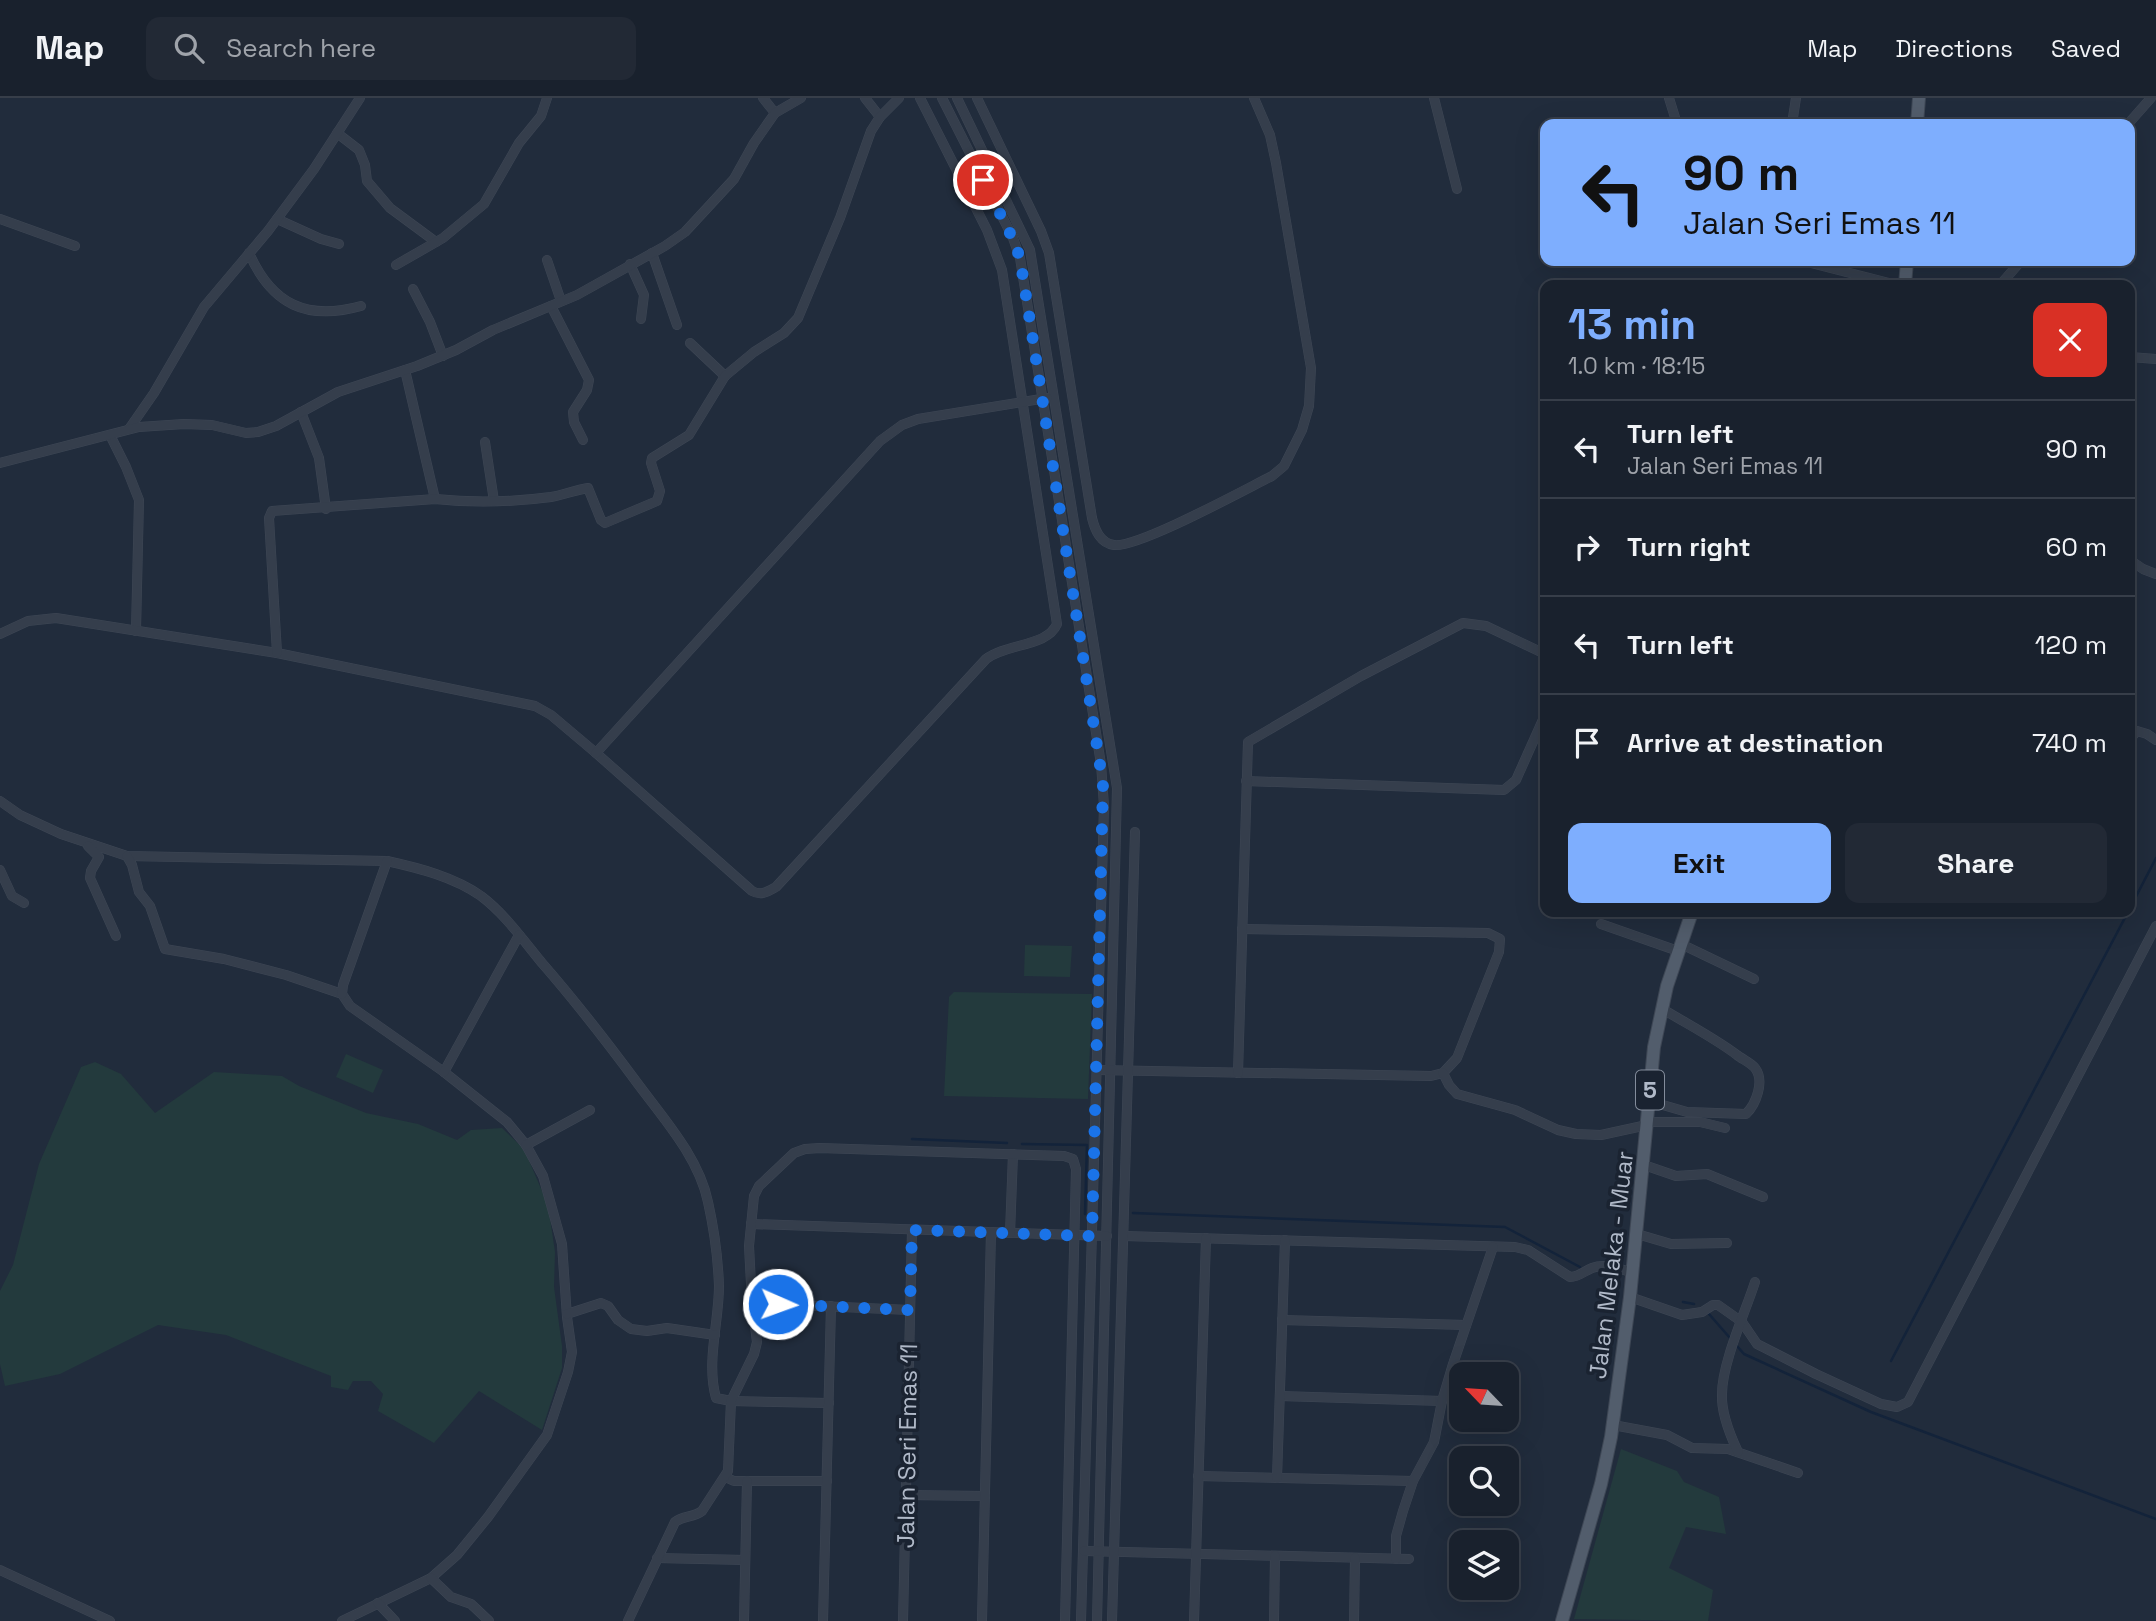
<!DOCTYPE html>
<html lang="en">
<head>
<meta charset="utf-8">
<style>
  body { margin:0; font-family:"Space Grotesk",sans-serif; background:#222935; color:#f1f3f6; height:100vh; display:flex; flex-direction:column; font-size:26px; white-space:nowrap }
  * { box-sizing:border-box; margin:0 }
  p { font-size:23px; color:#9fa3aa }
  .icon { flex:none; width:38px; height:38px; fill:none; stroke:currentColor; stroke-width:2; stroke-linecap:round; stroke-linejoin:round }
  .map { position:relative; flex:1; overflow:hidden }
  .sheet { position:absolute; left:1540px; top:182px; width:595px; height:637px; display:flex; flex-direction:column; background:#19212d; border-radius:14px; box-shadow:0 7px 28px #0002,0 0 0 2px #373e49 }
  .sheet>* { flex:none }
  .top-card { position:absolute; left:1540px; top:21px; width:595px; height:147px; border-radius:14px; box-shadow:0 7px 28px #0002,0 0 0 2px #373e49; background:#7eaefe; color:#111; overflow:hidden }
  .needle { width:46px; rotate:295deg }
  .buttons { position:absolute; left:1449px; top:1264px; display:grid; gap:14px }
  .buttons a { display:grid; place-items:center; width:70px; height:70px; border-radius:14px; background:#19212d; box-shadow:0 7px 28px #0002,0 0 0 2px #373e49; font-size:35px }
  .pin { position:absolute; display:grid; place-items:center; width:60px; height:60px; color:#fff; margin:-30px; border:4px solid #fff; border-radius:50%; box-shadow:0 2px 7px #0007 }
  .me { position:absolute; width:77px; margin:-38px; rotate:92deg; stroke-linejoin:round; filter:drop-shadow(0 0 5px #0008) }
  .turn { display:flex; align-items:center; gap:24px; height:147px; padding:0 28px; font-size:32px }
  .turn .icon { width:91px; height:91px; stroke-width:2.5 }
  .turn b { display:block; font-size:49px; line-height:60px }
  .round { display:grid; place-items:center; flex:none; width:74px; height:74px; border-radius:14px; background:#222935 }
  .summary { display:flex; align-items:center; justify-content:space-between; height:119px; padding:0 28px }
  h1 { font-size:42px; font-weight:700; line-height:52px; color:#7eaefe }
  .cta { display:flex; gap:14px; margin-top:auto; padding:14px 28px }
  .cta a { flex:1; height:80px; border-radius:14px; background:#7eaefe; color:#111; font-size:28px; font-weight:700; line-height:80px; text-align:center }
  .cta a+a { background:#222935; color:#f1f3f6 }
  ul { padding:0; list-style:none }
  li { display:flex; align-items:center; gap:21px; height:98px; padding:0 28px; border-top:2px solid #373e49 }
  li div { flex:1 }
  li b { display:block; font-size:26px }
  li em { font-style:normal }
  header { display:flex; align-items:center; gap:42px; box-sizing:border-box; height:98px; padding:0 35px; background:#19212d; border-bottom:2px solid #373e49 }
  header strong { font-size:33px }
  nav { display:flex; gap:38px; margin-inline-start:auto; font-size:24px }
  .search { width:490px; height:63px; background:#222935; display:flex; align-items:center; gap:18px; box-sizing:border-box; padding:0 24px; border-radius:14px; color:#9fa3aa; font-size:26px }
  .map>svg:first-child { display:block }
</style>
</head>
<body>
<header>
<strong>Map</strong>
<div class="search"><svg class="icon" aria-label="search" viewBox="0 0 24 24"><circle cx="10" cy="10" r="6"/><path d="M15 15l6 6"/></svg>Search here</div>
<nav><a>Map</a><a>Directions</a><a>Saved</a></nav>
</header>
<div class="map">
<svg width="2156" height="1523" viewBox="0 0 2156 1523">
  <rect width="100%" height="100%" fill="#212c3c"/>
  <g fill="#233a3d">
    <path d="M1025,847L1072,848L1070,879L1024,878Z"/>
    <path d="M954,894L1092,896L1088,1001L944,998L949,899Z"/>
    <path d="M346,956L383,972L373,995L336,979Z"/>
    <path d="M95,964L121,976L155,1015L214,974L282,978L299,988L366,1015L418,1026L457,1042L471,1032L502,1030L524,1051L548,1107L555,1154L554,1189L562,1248V1270L542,1332L479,1293L434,1345L378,1313L383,1296L371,1283H353L348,1292L331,1289V1278L226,1237L158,1227L60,1276L5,1288L0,1266V1193L13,1167L39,1066L81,969Z"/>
    <path d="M1621,1351L1677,1373L1684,1384L1719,1399L1726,1436L1686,1429L1669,1470L1713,1492L1708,1523L1574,1521Z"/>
  </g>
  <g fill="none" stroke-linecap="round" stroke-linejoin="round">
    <g stroke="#13233a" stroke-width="2.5">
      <path d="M2130,810L2156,760"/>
      <path d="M912,1041L1007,1045"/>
      <path d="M1022,1046L1087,1047L1085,1116"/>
      <path d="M1133,1115L1505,1129L1580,1169"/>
      <path d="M1683,1204L1694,1206"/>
      <path d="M1709,1216L1744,1256L1871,1314L2156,1421"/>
      <path d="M1891,1263L2128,814"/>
    </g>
    <defs>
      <g id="minor">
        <path d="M763,0L775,15"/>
        <path d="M865,0L880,19"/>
        <path d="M942,0L1013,140L1020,160L1101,666L1104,708L1081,1523"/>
        <path d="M957,0L1030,152L1117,690L1097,1523"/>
        <path d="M977,0L1041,133L1049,155L1092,420C1095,432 1100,445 1114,447C1138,450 1244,392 1272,378L1284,368L1302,332L1309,308L1311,270L1276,65L1270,37L1254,0"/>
        <path d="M1434,0L1457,91"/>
        <path d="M1669,0L1677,26"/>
        <path d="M1792,26L1796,0"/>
        <path d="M2128,26L2151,0"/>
        <path d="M337,35L359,52L365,67L367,83L390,110L436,144"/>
        <path d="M0,121L75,148"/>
        <path d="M277,121L321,141L339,146"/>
        <path d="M249,155C272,207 307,223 361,208"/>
        <path d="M652,155L677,227"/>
        <path d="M547,162L561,203"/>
        <path d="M1803,163L1897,187"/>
        <path d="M630,166L644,197L641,221"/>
        <path d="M396,167L443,140L484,106L519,45L541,18L547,0"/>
        <path d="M2000,187L2021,163"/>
        <path d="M413,191L430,224L443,258"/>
        <path d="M551,208L589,282L587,292L573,314L574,324L583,342"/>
        <path d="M690,245L725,278"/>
        <path d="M2130,259L2156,261"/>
        <path d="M405,272L435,401"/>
        <path d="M301,314L319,360L326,411"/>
        <path d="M129,331L154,295L204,209L268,133L314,71L360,0"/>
        <path d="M110,337L126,369L139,402L136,533"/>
        <path d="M485,344L494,403"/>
        <path d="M0,365L139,329L184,326L212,327L246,335L258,334L276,328L338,294L417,268L456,252L493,232L577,197L665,148L685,134L734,81L754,45L775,15L801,0"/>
        <path d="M2130,462L2143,471L2156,476"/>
        <path d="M0,536L28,523L56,520L277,555L535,608L551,617L596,655L752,793C761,798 767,794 776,789L986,561C1007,545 1047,549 1057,526L1002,172L987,132L920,0"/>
        <path d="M277,555L269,420L272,413L435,401C473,405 513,404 551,399C563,397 575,392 588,390L601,422L605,425L657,403L660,393L651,365L652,360L689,337L725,278L754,254L784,235L798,220L840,120L871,33L880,19L899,0"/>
        <path d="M2130,641L2137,633L2147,636L2156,642"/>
        <path d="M596,655L880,343L902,327L918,321L1047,300"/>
        <path d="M1246,683L1504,692L1516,682L1545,617"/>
        <path d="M0,703L20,717L61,736L127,758L387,763C419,770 454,779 481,798C505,816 523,842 542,865C576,904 607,944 638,986C664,1021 699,1060 708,1104C714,1131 718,1160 719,1188C719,1224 706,1264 716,1300L731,1303L829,1305"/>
        <path d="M88,748L99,759L91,773L90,780L116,838"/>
        <path d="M127,758L132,767L139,794L150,808L165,851L224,861L286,877L342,896L350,908L444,974L507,1024L526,1047L543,1078L562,1146L567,1219L572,1254L568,1274L547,1337L488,1419L457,1457L431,1480L342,1523"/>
        <path d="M0,772L12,798L24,805"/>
        <path d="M1601,826L1678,853"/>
        <path d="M1681,846L1754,881"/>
        <path d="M342,896L343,887L387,763"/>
        <path d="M1097,972L1431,978L1443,975L1457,960L1499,854L1500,841L1488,835L1242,831"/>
        <path d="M444,974L519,837"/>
        <path d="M1238,975L1248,644L1361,578L1463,525L1486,528L1545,556"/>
        <path d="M1443,975L1449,987L1457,996L1515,1012L1558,1032L1576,1036L1601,1037L1647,1027"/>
        <path d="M1649,1003L1687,1014L1746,1016C1756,1006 1765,983 1755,970C1751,965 1742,961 1737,957C1713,939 1687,926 1661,910"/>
        <path d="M1648,1024H1700L1725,1030"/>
        <path d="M526,1047L590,1012"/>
        <path d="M1644,1067L1676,1078L1707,1076L1763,1099"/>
        <path d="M751,1126L1107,1138"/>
        <path d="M1010,1135L1013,1056"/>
        <path d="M1637,1136L1671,1146L1727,1145"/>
        <path d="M1124,1138L1515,1149L1528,1152L1570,1179C1579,1179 1584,1173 1592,1170C1606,1165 1620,1171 1633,1175"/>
        <path d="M1630,1199L1682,1217L1702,1214L1713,1207H1718L1742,1224L1757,1246L1816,1276L1881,1306L1897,1309L1908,1304L2156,828"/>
        <path d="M752,1205L910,1212"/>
        <path d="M567,1216L601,1205L608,1208L618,1222L631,1231L647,1233L667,1230L715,1237"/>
        <path d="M1282,1222L1466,1227"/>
        <path d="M1280,1298L1442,1303"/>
        <path d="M1613,1327L1667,1337L1692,1350L1728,1351L1798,1375"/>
        <path d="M1738,1354C1730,1337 1721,1315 1722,1296C1722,1265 1745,1215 1755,1184"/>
        <path d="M1198,1378L1413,1383"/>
        <path d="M725,1379L734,1383H827"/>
        <path d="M1277,1380L1285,1142"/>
        <path d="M906,1397L985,1398"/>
        <path d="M1084,1453L1409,1461"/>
        <path d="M657,1460L745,1462"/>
        <path d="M1396,1461V1438L1403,1413L1413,1383L1434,1344L1442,1303L1453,1266L1493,1149"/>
        <path d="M0,1472L110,1523"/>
        <path d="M431,1480L451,1499L471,1506L489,1523"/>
        <path d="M378,1505L395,1523"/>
        <path d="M628,1523L675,1424C684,1417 693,1420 702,1413L728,1373L731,1303L754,1256L757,1244L752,1205L749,1148L754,1098L759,1088L794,1055L805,1051L820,1050L1064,1058L1073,1061L1076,1071L1065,1523"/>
        <path d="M744,1523L747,1383"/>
        <path d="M823,1523L831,1208"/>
        <path d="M903,1523L912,1132"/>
        <path d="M982,1523L991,1134"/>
        <path d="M1112,1523L1135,734"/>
        <path d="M1194,1523L1206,1140"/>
        <path d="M1274,1523L1275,1458"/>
        <path d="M1354,1523L1355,1460"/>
      </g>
      <g id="major">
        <path d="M1917,26L1919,0"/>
        <path d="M1905,187L1907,163"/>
        <path d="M1562,1523L1601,1386L1611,1339L1630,1199L1654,949L1667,888L1692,814"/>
      </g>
    </defs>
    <use href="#minor" stroke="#3e4755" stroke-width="10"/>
    <use href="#major" stroke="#3e4755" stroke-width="14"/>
    <use href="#minor" stroke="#353e4c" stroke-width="9"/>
    <use href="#major" stroke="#525d6c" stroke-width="12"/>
  </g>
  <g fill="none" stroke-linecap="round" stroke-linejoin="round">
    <path stroke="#1a73e8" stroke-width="12" stroke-dasharray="0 21.6" d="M778,1206L910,1212L912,1132L1092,1138L1103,686L1020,160L1013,141L983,82"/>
  </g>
  <g text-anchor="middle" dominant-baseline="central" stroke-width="7" stroke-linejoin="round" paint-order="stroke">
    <rect fill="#1a2331" stroke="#838c9b" stroke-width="2" x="1636" y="972.5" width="28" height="39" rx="5"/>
    <g font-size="23" font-weight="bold" fill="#b0b9c8">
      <text x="1650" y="992">5</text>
    </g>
    <g font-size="24" fill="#b0b9c8" stroke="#1a2331">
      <text transform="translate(1611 1167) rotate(-83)">Jalan Melaka - Muar</text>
      <text transform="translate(907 1348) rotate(-89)">Jalan Seri Emas 11</text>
    </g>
  </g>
</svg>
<div class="buttons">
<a><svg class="needle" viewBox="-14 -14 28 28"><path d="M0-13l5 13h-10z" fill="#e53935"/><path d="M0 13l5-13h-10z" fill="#9fa3aa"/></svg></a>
<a><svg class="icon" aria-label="search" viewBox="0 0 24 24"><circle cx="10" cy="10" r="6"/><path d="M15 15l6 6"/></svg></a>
<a><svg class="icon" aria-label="layers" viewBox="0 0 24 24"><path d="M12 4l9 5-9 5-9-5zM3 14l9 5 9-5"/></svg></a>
</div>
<div class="pin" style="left:983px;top:82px;background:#d93025"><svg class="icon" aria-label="arrive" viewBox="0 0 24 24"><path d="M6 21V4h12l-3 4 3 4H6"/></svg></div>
<svg class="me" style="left:778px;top:1206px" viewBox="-20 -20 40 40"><circle r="17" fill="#1a73e8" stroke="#fff" stroke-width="3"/><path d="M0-11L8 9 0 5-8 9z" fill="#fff"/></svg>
<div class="top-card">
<div class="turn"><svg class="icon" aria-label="left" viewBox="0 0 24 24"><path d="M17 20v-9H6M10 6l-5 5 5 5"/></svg><div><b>90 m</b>Jalan Seri Emas 11</div></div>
</div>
<section class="sheet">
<div class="summary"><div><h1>13 min</h1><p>1.0 km · 18:15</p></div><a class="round" style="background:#d93025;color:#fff"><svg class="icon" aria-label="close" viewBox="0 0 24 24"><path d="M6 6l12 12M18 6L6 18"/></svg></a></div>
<ul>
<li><svg class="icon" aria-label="left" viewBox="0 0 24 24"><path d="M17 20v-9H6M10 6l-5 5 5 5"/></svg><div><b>Turn left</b><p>Jalan Seri Emas 11</p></div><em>90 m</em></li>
<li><svg class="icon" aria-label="right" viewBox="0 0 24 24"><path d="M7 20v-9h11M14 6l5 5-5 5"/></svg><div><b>Turn right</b></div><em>60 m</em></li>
<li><svg class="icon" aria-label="left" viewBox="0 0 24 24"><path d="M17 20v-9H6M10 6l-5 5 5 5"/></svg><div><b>Turn left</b></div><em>120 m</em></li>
<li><svg class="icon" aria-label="arrive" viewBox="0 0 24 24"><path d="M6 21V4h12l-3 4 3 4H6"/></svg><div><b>Arrive at destination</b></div><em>740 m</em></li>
</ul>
<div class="cta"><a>Exit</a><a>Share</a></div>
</section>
</div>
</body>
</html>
